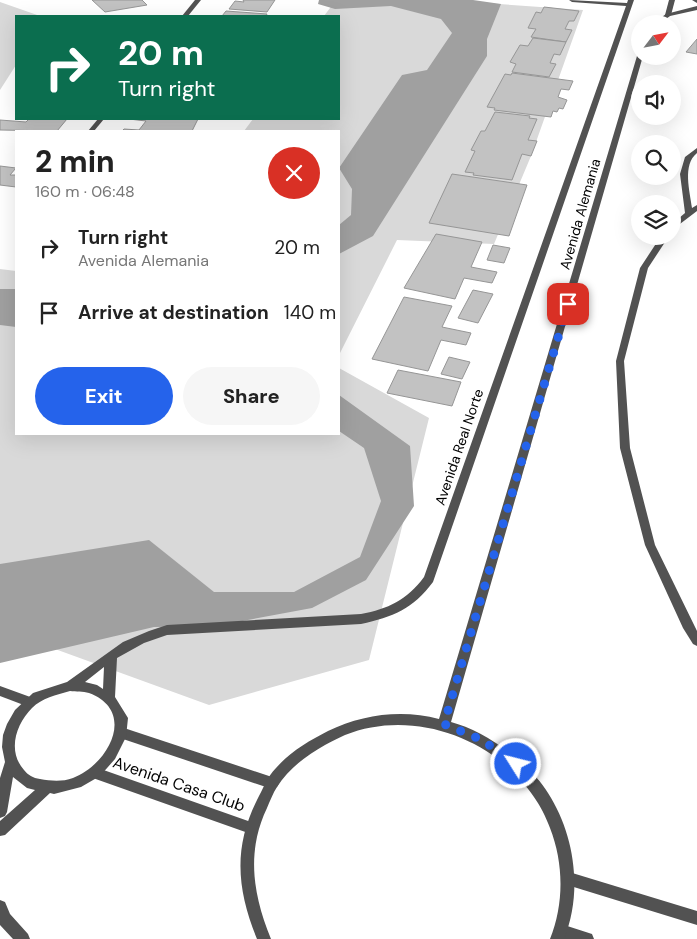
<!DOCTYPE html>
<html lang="en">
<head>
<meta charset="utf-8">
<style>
  body { margin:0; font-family:"DM Sans",sans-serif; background:#f6f6f6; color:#222; height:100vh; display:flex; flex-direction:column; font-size:19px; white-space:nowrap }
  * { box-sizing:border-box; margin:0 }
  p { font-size:16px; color:#767676 }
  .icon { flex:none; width:28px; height:28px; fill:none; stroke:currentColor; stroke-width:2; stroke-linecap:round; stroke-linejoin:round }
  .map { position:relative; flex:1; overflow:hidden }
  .sheet { position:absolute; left:15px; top:130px; width:325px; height:305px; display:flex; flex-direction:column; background:#fff; border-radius:0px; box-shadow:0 5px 20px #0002 }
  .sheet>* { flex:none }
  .banner { position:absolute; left:15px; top:15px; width:325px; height:105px; border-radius:0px; box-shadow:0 5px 20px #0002; background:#0b6e4f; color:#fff; overflow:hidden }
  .needle { width:32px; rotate:58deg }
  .buttons { position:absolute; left:631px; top:15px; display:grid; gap:10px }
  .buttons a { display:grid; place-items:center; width:50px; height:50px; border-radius:50%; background:#fff; box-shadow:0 5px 20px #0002; font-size:25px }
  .pin { position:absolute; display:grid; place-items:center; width:42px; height:42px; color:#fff; margin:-21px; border-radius:10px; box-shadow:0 2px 8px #0006 }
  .me { position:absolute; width:55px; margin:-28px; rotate:306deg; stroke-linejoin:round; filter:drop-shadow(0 0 4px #0008) }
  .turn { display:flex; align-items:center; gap:18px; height:105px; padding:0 20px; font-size:22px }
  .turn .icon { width:65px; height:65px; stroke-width:2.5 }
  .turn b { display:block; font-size:35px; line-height:42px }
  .round { display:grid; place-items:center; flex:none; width:52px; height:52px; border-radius:26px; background:#f6f6f6 }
  .summary { display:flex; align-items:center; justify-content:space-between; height:85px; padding:0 20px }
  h1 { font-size:30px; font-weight:800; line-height:38px }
  .button { display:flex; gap:10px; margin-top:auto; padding:10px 20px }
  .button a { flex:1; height:58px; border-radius:30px; background:#2563eb; color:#fff; font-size:20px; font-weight:800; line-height:58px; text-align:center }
  .button a+a { background:#f6f6f6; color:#222 }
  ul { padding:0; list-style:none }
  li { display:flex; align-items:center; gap:15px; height:65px; padding:0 20px }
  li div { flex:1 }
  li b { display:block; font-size:19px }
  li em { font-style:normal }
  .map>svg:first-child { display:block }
</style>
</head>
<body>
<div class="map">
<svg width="697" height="939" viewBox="0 0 697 939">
  <rect width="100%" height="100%" fill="#fff"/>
  <g fill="#d9d9d9">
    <path d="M336,0H442L583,10L531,156L494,244L397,240L339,355V131H244L253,119H339V16H324Z"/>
    <path d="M0,2L40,16H16V65L0,90Z"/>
    <path d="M0,269L16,271V434H339V368L429,418L369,660L209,705L0,629Z"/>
  </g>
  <g fill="#a0a0a0">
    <path d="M319,0H473L501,4L487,39V56L373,236L339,254V225L351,215L352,189L339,168L402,75L427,70L452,33L441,19L391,6L335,9L318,4Z"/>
    <path d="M0,289H16V327L0,325Z"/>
    <path d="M339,395L410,446L414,506L366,580L312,608L215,626L154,627L0,663V564L149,540L214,592H294L360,557L381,501L364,448L339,431Z"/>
  </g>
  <g fill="#c2c2c2" stroke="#969696">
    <path d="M92,0H142L147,5L105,12Z"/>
    <path d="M243,0H275L267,12L229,9L235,1L244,2Z"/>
    <path d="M544,7L579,11L574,21H569L565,29L572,30L566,42L531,37L536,29L528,28L536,12L541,13Z"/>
    <path d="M226,11L267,14L266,16H222Z"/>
    <path d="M533,38L566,42L560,55L554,54L550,63L556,64L549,77L512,72L516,64L510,62L520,45L528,46Z"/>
    <path d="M697,39V54L686,52Z"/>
    <path d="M512,73L573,81L569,90L561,89L558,97L567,100L563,109L559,108L557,112L553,111L551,117L494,110L495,108L487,107L505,74L511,75Z"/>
    <path d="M495,112L530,116L529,118L537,119L528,140L537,141L531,156L522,154L512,180L473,175L474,173L465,172L475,151L471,150L481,131H485Z"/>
    <path d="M29,119H67L57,131L0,130V120L26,122Z"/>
    <path d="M129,119H198L192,131H122L124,129L139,130L146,121Z"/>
    <path d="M0,166L16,168L10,175H16V187L0,185Z"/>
    <path d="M452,174L527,185L509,236L429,223Z"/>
    <path d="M436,234L482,242L471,267L497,272L492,283L464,278L455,299L404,288Z"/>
    <path d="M493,245L510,248L504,263L487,260Z"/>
    <path d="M473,290L493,294L478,323L458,318Z"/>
    <path d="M404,297L452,306L442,327L471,333L466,345L441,340L428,371L372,359Z"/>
    <path d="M449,357L470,362L462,379L441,374Z"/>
    <path d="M398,370L461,382L452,406L387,393Z"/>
  </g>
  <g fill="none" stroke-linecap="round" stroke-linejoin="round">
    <g fill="#525252" fill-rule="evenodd">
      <path d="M669,0H675L671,15L668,17L665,15Z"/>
      <path d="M692,0H697V3Z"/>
      <path d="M697,148V153C682,165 690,191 692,208L697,205V211L672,230V224L685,213L680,174L685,157Z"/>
      <path d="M661,236H669L648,268L624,361L630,448L655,545L697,631V646L693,644L683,628L645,545L620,448L616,361L640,268Z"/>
      <path d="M0,686L33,698L35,702L33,706L29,707L0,696Z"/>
      <path d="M121,727L272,777L277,779L279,783L277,787L272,789L117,737L115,733L117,729Z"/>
      <path d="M95,767L251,822L256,823L258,828L256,833L251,834L90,777L88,773L90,769Z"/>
      <path d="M569,872L697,911V925L564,884L562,879L564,874Z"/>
      <path d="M561,924L592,934L594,939H563L556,936L554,931L556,926Z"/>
    </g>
    <g fill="#525252" fill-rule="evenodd">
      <path d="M195,0H201L188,16H182Z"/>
      <path d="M569,0L627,3L628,0H634L433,582C413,609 393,617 361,624L167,635L144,643L117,658L115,697L128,718L126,737L115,759L100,776L81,787L54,794L50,793L5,835L0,836V821L35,790L27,788L13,777L7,812L5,816L0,818V778L5,762L2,747L3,735L7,724L15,710L33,693L67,682L123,642L149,631L167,625L361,614C388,609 407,600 424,577L626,6L572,2ZM104,667L103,689L97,685L85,682ZM70,691C76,692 83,691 89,693C137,711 109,764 73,778C62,782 51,781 40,779C33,778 28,775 24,770C7,751 16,724 32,708C42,698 56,695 70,691Z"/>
      <path d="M98,119H104L94,131H88Z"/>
      <path d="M0,900L5,902L10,914L28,934L30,939H13L0,925Z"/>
    </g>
    <g fill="#525252" fill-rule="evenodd">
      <path d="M697,6V10L670,16L659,24H652L666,14Z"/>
      <path d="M640,54V56H643L451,722C485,731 529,762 548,793C575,835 583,892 564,939H550C564,904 564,864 550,828C541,804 531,791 513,772C470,730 402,712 345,735C338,738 331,742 325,745C307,755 288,769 277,787C273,793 270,801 267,808C246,852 253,895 271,939H257C237,890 233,848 257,800C263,789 267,777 276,768C291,751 309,741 328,731C362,714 403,709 439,719L637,56Z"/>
    </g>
  </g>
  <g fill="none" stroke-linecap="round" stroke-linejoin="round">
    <path stroke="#2563eb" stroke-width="9" stroke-dasharray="0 16.2" d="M516,764L482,740L444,724L568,304"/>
  </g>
  <g text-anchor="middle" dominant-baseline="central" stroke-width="4" stroke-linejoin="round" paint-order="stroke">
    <g font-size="14" fill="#000" stroke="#fff">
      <text transform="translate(580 214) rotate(-74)">Avenida Alemania</text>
      <text transform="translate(459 447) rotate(-71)">Avenida Real Norte</text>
    </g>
    <g font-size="16" fill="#000" stroke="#fff">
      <text transform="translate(179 784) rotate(19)">Avenida Casa Club</text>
    </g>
  </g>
</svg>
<div class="buttons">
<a><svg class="needle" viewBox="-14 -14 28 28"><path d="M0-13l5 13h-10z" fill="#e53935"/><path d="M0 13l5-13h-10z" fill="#767676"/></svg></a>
<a><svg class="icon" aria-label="sound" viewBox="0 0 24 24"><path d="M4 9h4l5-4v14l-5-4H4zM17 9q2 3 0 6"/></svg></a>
<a><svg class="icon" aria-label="search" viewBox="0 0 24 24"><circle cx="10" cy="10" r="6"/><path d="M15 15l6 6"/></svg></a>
<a><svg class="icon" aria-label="layers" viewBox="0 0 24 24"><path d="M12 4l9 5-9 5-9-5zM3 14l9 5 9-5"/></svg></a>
</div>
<div class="pin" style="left:568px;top:304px;background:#d93025"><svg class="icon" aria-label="arrive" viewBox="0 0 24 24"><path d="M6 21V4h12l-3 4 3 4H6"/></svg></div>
<svg class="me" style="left:516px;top:764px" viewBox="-20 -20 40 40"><circle r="17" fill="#2563eb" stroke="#fff" stroke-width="3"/><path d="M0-11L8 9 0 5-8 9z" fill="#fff"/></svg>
<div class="banner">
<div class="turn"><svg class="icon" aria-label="right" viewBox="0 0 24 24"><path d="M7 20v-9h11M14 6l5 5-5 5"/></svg><div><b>20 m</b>Turn right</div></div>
</div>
<section class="sheet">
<div class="summary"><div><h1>2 min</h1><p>160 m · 06:48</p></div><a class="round" style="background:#d93025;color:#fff"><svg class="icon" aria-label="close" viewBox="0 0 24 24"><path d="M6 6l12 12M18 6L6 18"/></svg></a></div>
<ul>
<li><svg class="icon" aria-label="right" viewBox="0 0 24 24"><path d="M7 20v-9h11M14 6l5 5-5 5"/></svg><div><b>Turn right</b><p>Avenida Alemania</p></div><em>20 m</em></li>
<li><svg class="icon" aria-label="arrive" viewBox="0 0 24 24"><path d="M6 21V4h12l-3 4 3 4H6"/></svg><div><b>Arrive at destination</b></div><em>140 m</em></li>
</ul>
<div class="button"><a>Exit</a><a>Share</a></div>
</section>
</div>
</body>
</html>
